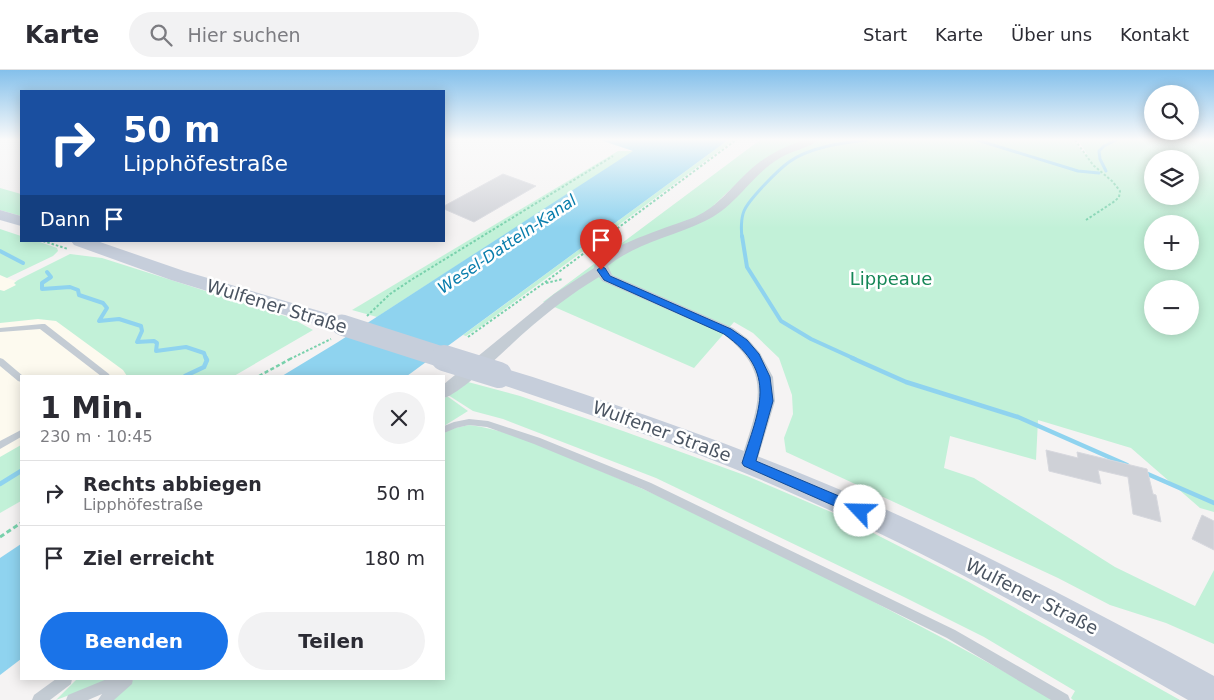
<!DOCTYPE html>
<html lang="de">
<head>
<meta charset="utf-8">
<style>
  body { margin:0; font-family:"DejaVu Sans",sans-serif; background:#f2f2f3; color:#2b2b33; height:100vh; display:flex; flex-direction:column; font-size:19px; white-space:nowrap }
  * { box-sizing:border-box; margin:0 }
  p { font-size:16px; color:#7c7c81 }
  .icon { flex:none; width:28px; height:28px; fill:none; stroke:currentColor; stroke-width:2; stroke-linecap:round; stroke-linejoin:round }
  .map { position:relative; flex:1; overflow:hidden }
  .sheet { position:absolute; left:20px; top:305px; width:425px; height:305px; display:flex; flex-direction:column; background:#fff; border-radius:0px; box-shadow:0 2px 12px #0003 }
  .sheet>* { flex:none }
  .banner { position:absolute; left:20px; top:20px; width:425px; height:152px; border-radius:0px; box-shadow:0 2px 12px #0003; background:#1a4fa0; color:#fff; overflow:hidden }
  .fabs { position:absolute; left:1144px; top:15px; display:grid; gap:10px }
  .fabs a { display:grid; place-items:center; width:55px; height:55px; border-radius:50%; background:#fff; box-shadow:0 2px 12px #0003; font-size:25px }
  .pin { position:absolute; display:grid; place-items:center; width:42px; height:42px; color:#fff; margin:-51px -21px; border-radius:50% 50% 50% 0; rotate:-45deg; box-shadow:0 0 5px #0007 }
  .pin .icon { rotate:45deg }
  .me { position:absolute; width:55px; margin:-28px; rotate:294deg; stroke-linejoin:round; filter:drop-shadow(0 0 4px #0008) }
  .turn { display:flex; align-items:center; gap:18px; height:105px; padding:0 20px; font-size:22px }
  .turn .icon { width:65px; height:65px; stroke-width:2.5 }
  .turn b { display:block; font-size:35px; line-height:42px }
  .then { display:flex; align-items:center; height:48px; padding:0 20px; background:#0003; gap:10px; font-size:19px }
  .round { display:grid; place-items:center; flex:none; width:52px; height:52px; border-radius:26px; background:#f2f2f3 }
  .overview { display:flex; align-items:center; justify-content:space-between; height:85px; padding:0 20px }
  h1 { font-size:30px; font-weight:700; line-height:38px }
  .primary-button { display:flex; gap:10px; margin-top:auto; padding:10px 20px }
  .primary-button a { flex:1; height:58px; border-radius:30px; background:#1a73e8; color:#fff; font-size:20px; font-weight:700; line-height:58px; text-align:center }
  .primary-button a+a { background:#f2f2f3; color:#2b2b33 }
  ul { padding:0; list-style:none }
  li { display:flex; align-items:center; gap:15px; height:65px; padding:0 20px; border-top:1px solid #e1e1e2 }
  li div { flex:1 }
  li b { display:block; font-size:19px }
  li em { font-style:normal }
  header { display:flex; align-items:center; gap:30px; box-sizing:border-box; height:70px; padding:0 25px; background:#fff; border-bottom:1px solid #e1e1e2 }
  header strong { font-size:24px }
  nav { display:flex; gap:28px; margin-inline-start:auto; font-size:18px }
  .search { width:350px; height:45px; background:#f2f2f3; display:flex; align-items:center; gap:12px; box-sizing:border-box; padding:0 18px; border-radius:28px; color:#7c7c81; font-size:19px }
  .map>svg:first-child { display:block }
</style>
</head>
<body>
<header>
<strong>Karte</strong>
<div class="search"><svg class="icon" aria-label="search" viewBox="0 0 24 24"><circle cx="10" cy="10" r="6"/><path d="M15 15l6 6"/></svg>Hier suchen</div>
<nav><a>Start</a><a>Karte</a><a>Über uns</a><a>Kontakt</a></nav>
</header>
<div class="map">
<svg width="1214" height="630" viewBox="0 0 1214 630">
  <rect width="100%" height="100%" fill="#f5f3f3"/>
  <path fill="#fdfaef" d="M0,205L7,208L245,288L216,306H21V423L0,436Z"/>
  <g fill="#c2f1d8" fill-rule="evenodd">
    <path d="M728,70H734L483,255L466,266L463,265Z"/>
    <path d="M760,70H805C770,83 741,109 714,135L773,87L810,70H1074L1083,83L1087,84L1078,70H1214V442L1200,438L1131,378L1038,350L1036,390L950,366L944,398L974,408L1115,497L1195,536L1214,500V574L1166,553L1110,535L1058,508L786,382L784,368L793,344L792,325L779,288L753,263L734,252L694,298L543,232ZM1152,89H1190V126H1152ZM1152,154H1190V191H1152ZM1152,219H1190V256H1152Z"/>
    <path d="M618,81H634L377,247L352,240Z"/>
    <path d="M0,118L21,124V146L0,140Z"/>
    <path d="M0,159L21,166V171H37L57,178L58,181L53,186L7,208L0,205Z"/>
    <path d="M70,184L102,188L291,248L313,260L234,306H127L123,300L56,251L38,249L0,253V220L4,221L16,215L14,213L18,210Z"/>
    <path d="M468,312L520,326L623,361L747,406L838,445L967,511L1180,630H1073L1071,628L1075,621L984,567L904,527L656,408L503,349L473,341L448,325Z"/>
    <path d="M447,326L468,341L444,356V329Z"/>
    <path d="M469,355C517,361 564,386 608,404C699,442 787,486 874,532C935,564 995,595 1054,630H112L134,609H444V363L451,359Z"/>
    <path d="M21,375V431L0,443V387Z"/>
    <path d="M77,609H113L56,630Z"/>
  </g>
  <g fill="#8fd3ef">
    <path d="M600,70H728L407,306H282L338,272L633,81Z"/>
    <path d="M21,474V589L0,605V488Z"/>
  </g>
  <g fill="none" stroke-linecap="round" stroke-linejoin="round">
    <g stroke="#8fd3ef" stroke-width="3">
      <path d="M977,70L1078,101L1099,103"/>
      <path d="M1106,101L1100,89L1099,81L1104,76L1116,70"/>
      <path d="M742,167C741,160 741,148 744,141C749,129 778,100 789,92C810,77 841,73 866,70"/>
    </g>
    <g stroke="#8fd3ef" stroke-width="4">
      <path d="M742,166L747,197L781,251L811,269L855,289"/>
      <path d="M0,181L23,193"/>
      <path d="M47,202L51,207L42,213V219L70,217L78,220L79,225L103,233L107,238L99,251L119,249L141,256L142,261L137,272L154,271L157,273L156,281L186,277L204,283L206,289"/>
    </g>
    <g stroke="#8fd3ef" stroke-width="4.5">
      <path d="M852,288L906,312L1018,347L1127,395"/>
      <path d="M185,306L204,297L207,290L206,288"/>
      <path d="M1143,402L1214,433"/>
      <path d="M0,414L21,401"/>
    </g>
  </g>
  <g fill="#cfd1d7" stroke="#d7d8de">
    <path d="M503,104L536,116L474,152L444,139V136Z"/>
    <path d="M1046,380L1078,388L1077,382L1147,399L1153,424L1156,425L1161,452L1133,444L1128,407L1098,400L1101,414L1049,401Z"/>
    <path d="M1202,445L1214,451V480L1192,469Z"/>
  </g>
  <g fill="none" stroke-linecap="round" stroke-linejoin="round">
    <g stroke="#79d1ac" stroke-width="2" stroke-dasharray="2.5 2" stroke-linecap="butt">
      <path d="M1075,70L1093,95L1112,111L1120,121L1119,127L1115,131L1086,150"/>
      <path d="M43,171L68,179"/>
      <path d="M546,213L563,209"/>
      <path d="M367,246L390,224L411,210L613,86"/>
      <path d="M468,267L544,213L736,70"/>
      <path d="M290,289L331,269"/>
    </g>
    <path stroke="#79d1ac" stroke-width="2.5" stroke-dasharray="4 2.5" stroke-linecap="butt" d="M259,306L292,288"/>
    <path stroke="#79d1ac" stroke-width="3" stroke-dasharray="5 3" stroke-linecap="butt" d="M0,467L21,453"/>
    <g fill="#c4ccd4" fill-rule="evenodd">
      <path d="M42,254H45L109,304L110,306H101L40,259L0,262V258Z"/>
      <path d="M0,288L3,289L23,306H21V312L18,311L0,296Z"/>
      <path d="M469,349L488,351L540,368L651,413L955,560L1068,625L1070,630H1051L947,568L643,419L534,374L487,357L469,355L456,358L444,363V356L454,352Z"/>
      <path d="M21,360V367L0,379V371Z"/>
      <path d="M56,609H72L71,614L50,630H32L34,625Z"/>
      <path d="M107,609H133L132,614L114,630H98L102,624L88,630H66L68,625Z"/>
    </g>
    <path fill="#c4ccd4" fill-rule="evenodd" d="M803,70H818C809,78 791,81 780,88C751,105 736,137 705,151C672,167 636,173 608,196L612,205L733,258L748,269L760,283L773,307L775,331L755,398L749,400L743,398L740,393C756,339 777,305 723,264L602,211L599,207C572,223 548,242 525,262C508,277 462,323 444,328V314L554,224L594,198C596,178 676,155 695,147C719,136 731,117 750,100C765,86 784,77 803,70Z"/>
    <g fill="#c6cedb" fill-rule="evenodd">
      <path d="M0,140L21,146V156L0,150Z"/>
      <path d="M71,171H97L184,201L350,250L353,255L350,260L342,262L334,260L171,210L74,175Z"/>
      <path d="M499,297C535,307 571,320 607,332C699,363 790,397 878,436C993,487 1104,546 1214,606V630H1188C1061,557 933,485 798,426C698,381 595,346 491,311L487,305L491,299Z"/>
    </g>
    <path stroke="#c6cedb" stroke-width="21" d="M342,255L448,289"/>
    <path stroke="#c6cedb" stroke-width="26" d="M444,288L499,305"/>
  </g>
  <linearGradient id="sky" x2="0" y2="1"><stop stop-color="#84c0eb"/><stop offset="0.44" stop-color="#fafafa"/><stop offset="1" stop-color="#fafafa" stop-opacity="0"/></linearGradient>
  <rect width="1214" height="158" fill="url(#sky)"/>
  <path fill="#1a73e8" stroke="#114b97" d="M601,197L605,198L610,206L731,259L747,270L759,284L770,307L773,331L756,391L865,437L867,441L865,445L860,447L855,445L744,396L742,393C759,339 779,303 724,264L604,210L597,200Z"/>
  <g text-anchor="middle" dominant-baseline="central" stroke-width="5" stroke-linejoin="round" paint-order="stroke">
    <g font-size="16" font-style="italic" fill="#097dac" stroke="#fff">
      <text transform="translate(507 174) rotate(-34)">Wesel-Datteln-Kanal</text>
    </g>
    <g font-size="18" fill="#168757" stroke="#fff">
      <text x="891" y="208">Lippeaue</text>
    </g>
    <g font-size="18" fill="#4a5461" stroke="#fff">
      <text transform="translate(277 236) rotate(17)">Wulfener Straße</text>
      <text transform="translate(662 361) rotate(20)">Wulfener Straße</text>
      <text transform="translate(1032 526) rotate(27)">Wulfener Straße</text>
    </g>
  </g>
</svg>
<div class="fabs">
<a><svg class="icon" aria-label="search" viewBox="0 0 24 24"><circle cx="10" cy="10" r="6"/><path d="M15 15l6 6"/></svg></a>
<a><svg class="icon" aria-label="layers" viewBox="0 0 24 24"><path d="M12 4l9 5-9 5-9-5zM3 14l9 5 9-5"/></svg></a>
<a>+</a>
<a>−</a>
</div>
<div class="pin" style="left:601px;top:200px;background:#d93025"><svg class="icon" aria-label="arrive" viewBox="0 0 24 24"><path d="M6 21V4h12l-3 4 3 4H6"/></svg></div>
<svg class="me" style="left:860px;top:441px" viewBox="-20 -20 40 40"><circle r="19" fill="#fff"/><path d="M0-13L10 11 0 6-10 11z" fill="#1a73e8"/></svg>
<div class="banner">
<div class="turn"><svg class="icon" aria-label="right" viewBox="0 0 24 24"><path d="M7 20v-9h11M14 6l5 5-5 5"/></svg><div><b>50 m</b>Lipphöfestraße</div></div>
<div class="then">Dann<svg class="icon" aria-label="arrive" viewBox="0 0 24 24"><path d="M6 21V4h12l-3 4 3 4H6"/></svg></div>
</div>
<section class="sheet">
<div class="overview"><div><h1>1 Min.</h1><p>230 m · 10:45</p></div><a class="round"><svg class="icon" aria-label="close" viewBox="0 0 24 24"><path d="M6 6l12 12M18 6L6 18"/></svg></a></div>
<ul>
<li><svg class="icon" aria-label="right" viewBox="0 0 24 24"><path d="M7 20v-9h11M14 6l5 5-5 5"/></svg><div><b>Rechts abbiegen</b><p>Lipphöfestraße</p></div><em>50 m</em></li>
<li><svg class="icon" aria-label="arrive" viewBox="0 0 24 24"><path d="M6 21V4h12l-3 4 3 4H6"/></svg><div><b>Ziel erreicht</b></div><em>180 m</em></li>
</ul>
<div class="primary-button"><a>Beenden</a><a>Teilen</a></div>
</section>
</div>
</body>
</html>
